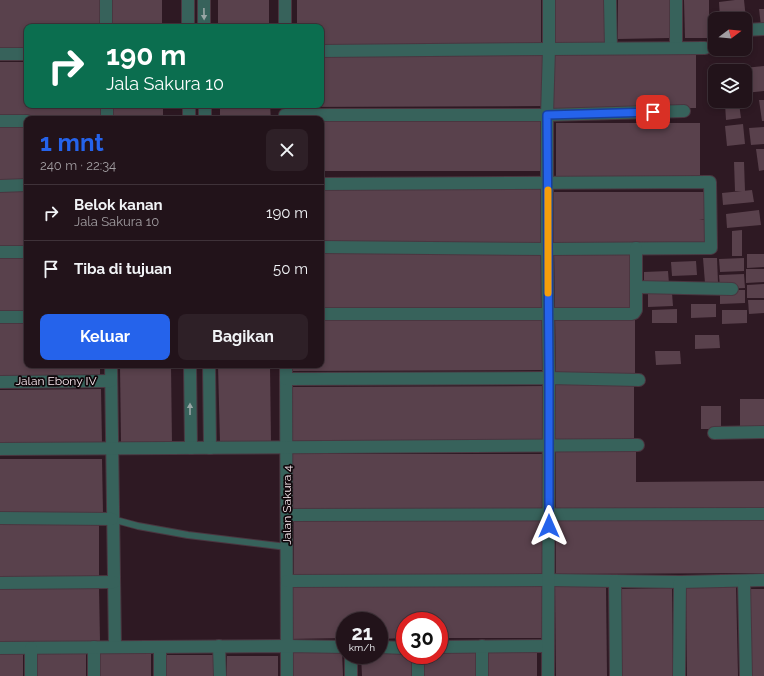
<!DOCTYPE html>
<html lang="id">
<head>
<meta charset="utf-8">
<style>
  body { margin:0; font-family:Raleway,sans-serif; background:#2e2027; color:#f1f3f6; height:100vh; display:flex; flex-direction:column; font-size:15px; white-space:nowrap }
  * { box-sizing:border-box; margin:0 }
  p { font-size:13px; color:#a29ea2 }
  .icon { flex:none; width:22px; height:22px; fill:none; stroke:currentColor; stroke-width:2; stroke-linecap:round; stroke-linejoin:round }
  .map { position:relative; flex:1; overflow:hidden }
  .drawer { position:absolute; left:24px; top:116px; width:300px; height:252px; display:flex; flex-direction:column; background:#22131a; border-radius:8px; box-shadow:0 2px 6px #0003,0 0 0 1px #3f3239 }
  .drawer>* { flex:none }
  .top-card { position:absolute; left:24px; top:24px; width:300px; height:84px; border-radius:8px; box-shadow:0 2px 6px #0003,0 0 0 1px #3f3239; background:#0b6e4f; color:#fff; overflow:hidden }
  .needle { width:26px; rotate:74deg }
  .buttons { position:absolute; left:708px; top:12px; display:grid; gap:8px }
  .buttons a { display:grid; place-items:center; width:44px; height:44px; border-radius:8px; background:#22131a; box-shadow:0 2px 6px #0003,0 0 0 1px #3f3239; font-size:20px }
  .speed { position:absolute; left:336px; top:612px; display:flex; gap:8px; font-size:20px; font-weight:700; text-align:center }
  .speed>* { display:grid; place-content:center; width:52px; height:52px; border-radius:50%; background:#22131a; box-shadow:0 2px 6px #0003,0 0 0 1px #3f3239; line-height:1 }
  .speed small { font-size:10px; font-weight:400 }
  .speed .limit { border:6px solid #d22; background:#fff; color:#111 }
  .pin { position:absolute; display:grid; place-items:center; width:34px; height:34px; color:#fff; margin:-17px; border-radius:8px; box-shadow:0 2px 6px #0006 }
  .me { position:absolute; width:44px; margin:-22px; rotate:0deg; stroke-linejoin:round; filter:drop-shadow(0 0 3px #0008) }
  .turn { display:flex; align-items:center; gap:14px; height:84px; padding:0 16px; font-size:18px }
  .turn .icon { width:52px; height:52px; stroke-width:2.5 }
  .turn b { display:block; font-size:28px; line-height:34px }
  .round { display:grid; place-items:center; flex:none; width:42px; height:42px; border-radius:8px; background:#2e2027 }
  .overview { display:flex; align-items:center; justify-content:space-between; height:68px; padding:0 16px }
  h1 { font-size:24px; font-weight:700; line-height:30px; color:#2563eb }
  .button { display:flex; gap:8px; margin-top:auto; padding:8px 16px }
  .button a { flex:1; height:46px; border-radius:8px; background:#2563eb; color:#fff; font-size:16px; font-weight:700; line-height:46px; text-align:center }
  .button a+a { background:#2e2027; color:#f1f3f6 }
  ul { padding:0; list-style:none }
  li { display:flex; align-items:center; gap:12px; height:56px; padding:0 16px; border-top:1px solid #3f3239 }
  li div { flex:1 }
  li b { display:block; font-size:15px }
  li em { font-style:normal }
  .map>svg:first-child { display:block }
</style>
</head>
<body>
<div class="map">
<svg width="764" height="676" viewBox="0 0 764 676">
  <rect width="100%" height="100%" fill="#2e1923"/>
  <g fill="#59414c">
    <path d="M0,0H101V27H27V49H0Z"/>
    <rect x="111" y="0" width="51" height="27"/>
    <rect x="218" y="0" width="51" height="27"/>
    <path d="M297,0H541V44H321V27H297Z"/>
    <path d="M555,0H606L607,43L556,44Z"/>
    <path d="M618,0H669V38L618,39Z"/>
    <path d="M684,0H709V38H685Z"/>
    <path d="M735,0H744L746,19H720L719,2Z"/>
    <path d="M759,9H764V25L761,26Z"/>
    <path d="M546,52L547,106L290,107V105H321V53Z"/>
    <rect x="552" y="54" width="144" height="54"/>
    <path d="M0,62H27V105H100V116H0Z"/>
    <path d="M764,66V91L745,93V71H734V69Z"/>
    <path d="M759,100H764V121H762Z"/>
    <path d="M739,103L741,118L726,120L725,104Z"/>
    <rect x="112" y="105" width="51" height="14"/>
    <path d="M220,105H270L271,119H220Z"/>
    <path d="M546,117V171H321V119Z"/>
    <rect x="556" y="123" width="144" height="54"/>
    <path d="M743,124L745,144L727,146L725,126Z"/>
    <path d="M27,127V182H0V128Z"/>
    <path d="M764,127V144L751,145L749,128Z"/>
    <path d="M756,149H764V170L759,171Z"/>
    <path d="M734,162H744L745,191H735Z"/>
    <rect x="321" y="189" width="225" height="54"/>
    <path d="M752,190L754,202L723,205L722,193Z"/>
    <rect x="0" y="192" width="27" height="54"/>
    <path d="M553,192H708V219L699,220H708V246H553Z"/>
    <path d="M759,210L761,225L727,228L726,214Z"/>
    <path d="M742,230V256H732V231Z"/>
    <path d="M554,252H634L635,310H555Z"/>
    <rect x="321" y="253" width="222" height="54"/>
    <path d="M747,254H764V267L747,268Z"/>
    <rect x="0" y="258" width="27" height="54"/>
    <path d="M703,258H717L718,283H705Z"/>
    <path d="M744,258V271L720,272L719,259Z"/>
    <path d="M696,261L697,275L672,276L671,262Z"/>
    <path d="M746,269H764V282L746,283Z"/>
    <path d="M668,271L669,284L644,285V272Z"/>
    <path d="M744,274L745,288L720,289L719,275Z"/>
    <path d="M764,284V298H747V285Z"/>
    <path d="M720,290H745V303L720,304Z"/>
    <path d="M648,293H672L673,306L648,307Z"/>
    <path d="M748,300H764V313L749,314Z"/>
    <path d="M691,304H716V317L691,318Z"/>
    <path d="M677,309V323H652V310Z"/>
    <path d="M722,310H747V323L722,324Z"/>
    <path d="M321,317H546V370L289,371V365H321Z"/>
    <path d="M555,317H635V375H556Z"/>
    <path d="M0,324H27V365H100V378H0Z"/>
    <path d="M695,335H719L720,348L695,349Z"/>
    <path d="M655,351H680L681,364L656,365Z"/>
    <path d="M120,365H171L172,445H121Z"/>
    <path d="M218,365H270L271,443H220Z"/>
    <rect x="554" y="383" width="80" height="58"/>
    <path d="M547,386V440L290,441V387Z"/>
    <path d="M101,389L102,444H0V390Z"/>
    <rect x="740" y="399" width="24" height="29"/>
    <rect x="701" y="406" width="20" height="23"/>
    <path d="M556,452H636V482L764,481V510H556Z"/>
    <path d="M291,454H547L548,508H291Z"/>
    <path d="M0,459H102L103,513L0,514Z"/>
    <path d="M764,519V573L556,574V520Z"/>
    <path d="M294,520H544L545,573L537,574H294Z"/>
    <rect x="0" y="523" width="99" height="54"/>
    <path d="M545,584V638H439V621H405V638L379,639V621H345V638L289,639L288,585Z"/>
    <path d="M736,585L738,676H687L686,586Z"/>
    <path d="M555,587H606L607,676H556Z"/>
    <path d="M0,588H99L100,642H0Z"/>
    <path d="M672,588L673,676H622L621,589Z"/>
    <path d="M750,589H764V676H751Z"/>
    <rect x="486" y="648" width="51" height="28"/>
    <path d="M439,650H475L476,676H425L424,655H439Z"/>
    <rect x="35" y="651" width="51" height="25"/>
    <path d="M291,651H342L343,676H292Z"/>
    <rect x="0" y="652" width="23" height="24"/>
    <path d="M151,652V676H100V653Z"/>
    <path d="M405,652V655H412L413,676H362L361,655H379V653Z"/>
    <rect x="163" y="655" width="51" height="21"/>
    <rect x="227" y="656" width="51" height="20"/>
  </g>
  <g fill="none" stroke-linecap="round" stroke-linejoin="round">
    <defs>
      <path id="lane" d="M112,519L138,526L188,535L287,547"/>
      <g id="street">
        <path d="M106,0V27"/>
        <path d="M188,0V27"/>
        <path d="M204,0V27"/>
        <path d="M285,0V27"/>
        <path d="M610,0L611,48"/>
        <path d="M745,30L764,29"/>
        <path d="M676,48V0"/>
        <path d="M321,51L549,49L705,48"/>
        <path d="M0,54H27"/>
        <path d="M107,105V119"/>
        <path d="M189,105V119"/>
        <path d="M205,105V119"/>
        <path d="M285,115H547L684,111"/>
        <path d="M0,121H27"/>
        <path d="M321,184L710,182L711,248L547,249L321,247"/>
        <path d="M0,186L27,185"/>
        <path d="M0,252H27"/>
        <path d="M636,287L732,289"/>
        <path d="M321,314H631L634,313L636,310V248"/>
        <path d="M0,317H27"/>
        <path d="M111,365L115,647"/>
        <path d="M190,365L191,448"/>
        <path d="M209,365L210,448"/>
        <path d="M286,365L287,676"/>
        <path d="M286,379L549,378L639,380"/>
        <path d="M0,382L111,381"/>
        <path d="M714,433L764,432"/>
        <path d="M0,449L638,445"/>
        <path d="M287,515L764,514"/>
        <path d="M0,518L112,519"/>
        <path d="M287,581L549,580L680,582L764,580"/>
        <path d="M615,581L616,676"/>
        <path d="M744,581L746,676"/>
        <path d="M0,583L114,582"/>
        <path d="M219,646L220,676"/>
        <path d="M482,646V676"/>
        <path d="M94,647V676"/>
        <path d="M160,647V676"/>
        <path d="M379,647L405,648"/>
        <path d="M439,647L548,646"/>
        <path d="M0,648L288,646L345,647"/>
        <path d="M31,648V676"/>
        <path d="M418,655V676"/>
        <path d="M351,676V655"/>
        <path d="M548,676L549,378L547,249V115L549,49V0"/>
        <path d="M679,676L680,582"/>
      </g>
    </defs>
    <use href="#lane" stroke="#4a3640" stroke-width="8"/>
    <use href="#street" stroke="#4a3640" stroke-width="14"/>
    <use href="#lane" stroke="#37625b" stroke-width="6"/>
    <use href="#street" stroke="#37625b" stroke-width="12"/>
  </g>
  <defs><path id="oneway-solid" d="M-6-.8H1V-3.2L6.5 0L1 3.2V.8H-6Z"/></defs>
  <g fill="#98a6a5">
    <use href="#oneway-solid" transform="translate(204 14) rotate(89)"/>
    <use href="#oneway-solid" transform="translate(190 409) rotate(-90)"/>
  </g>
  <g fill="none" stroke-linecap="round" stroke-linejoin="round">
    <defs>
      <path id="route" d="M549,526V378L547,115L653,112"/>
    </defs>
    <use href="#route" stroke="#184099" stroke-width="10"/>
    <use href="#route" stroke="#2563eb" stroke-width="7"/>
    <path stroke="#f59e0b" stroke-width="7" d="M548,293V190"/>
  </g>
  <g text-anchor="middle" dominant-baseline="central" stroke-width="3.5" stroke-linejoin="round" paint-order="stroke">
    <g font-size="12" fill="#f8e9ef" stroke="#10070b">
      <text x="56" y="381">Jalan Ebony IV</text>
      <text transform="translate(287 505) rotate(-90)">Jalan Sakura 4</text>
    </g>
  </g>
</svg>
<div class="buttons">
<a><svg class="needle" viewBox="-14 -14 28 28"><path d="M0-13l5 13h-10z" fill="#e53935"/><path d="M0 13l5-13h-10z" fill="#a29ea2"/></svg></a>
<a><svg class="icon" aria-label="layers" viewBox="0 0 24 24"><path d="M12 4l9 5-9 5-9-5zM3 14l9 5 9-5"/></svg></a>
</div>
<div class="speed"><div>21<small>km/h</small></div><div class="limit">30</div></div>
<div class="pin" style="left:653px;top:112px;background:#d93025"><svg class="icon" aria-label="arrive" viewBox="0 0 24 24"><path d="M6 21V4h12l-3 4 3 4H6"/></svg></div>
<svg class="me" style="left:549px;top:526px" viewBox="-20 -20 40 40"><path d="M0-17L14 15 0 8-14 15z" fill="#2563eb" stroke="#fff" stroke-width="4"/></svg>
<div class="top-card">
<div class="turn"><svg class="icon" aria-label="right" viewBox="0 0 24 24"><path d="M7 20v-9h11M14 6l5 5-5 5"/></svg><div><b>190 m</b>Jala Sakura 10</div></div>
</div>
<section class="drawer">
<div class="overview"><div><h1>1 mnt</h1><p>240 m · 22:34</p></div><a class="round"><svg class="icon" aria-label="close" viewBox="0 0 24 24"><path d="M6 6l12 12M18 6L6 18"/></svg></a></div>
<ul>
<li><svg class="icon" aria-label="right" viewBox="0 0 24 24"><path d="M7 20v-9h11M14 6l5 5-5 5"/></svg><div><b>Belok kanan</b><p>Jala Sakura 10</p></div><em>190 m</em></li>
<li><svg class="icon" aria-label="arrive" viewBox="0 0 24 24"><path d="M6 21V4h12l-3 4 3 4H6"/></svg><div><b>Tiba di tujuan</b></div><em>50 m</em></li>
</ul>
<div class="button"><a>Keluar</a><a>Bagikan</a></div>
</section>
</div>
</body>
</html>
